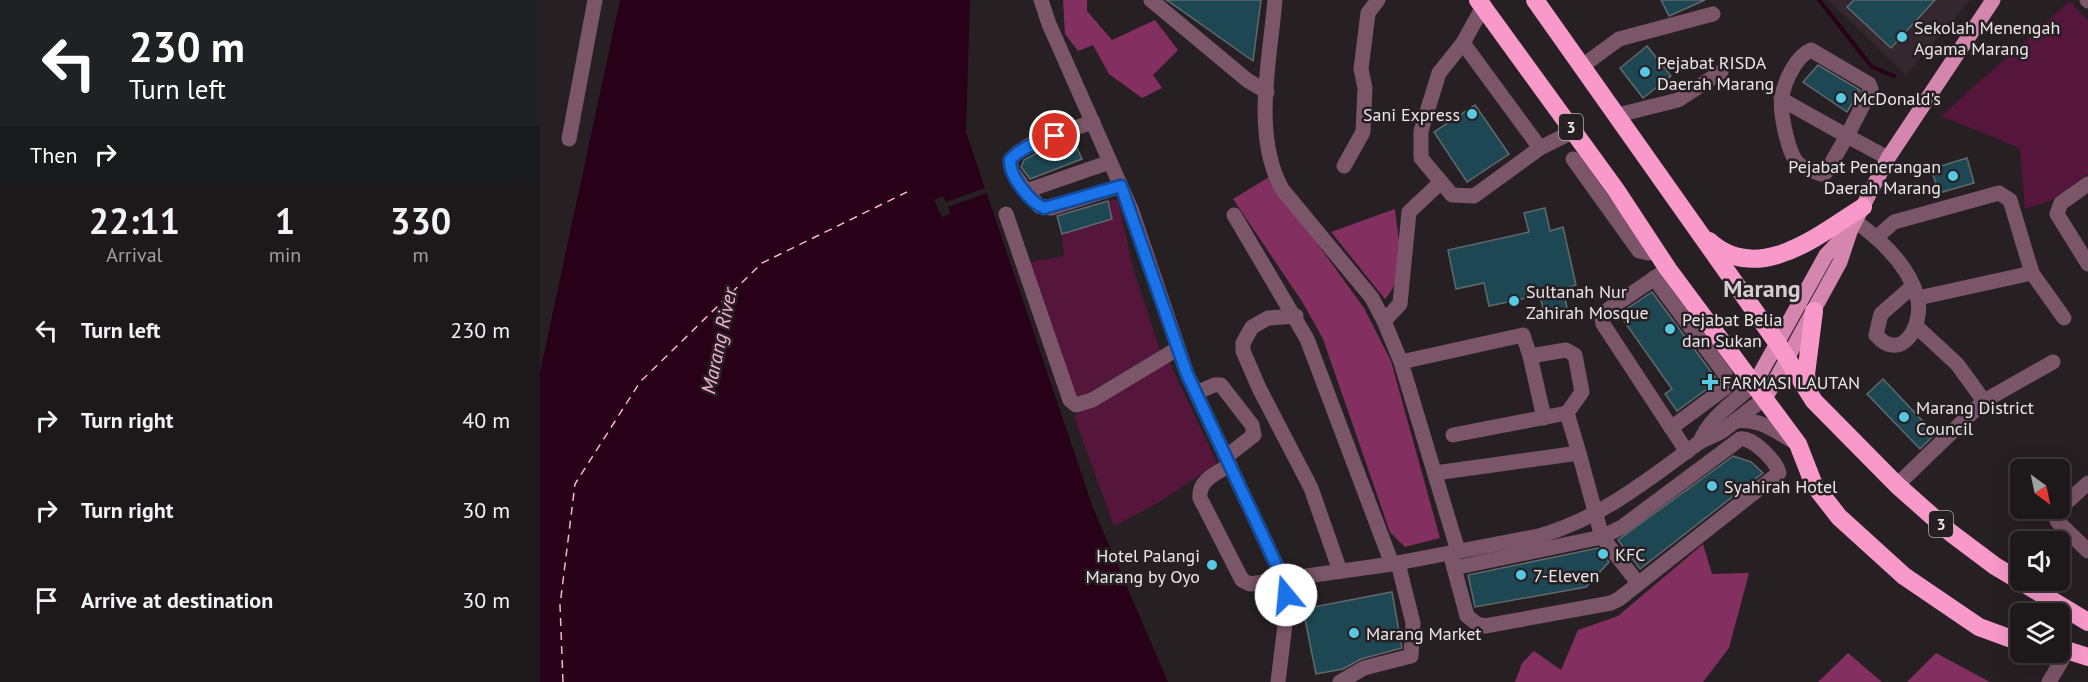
<!DOCTYPE html>
<html lang="en">
<head>
<meta charset="utf-8">
<style>
  body { margin:0; font-family:"PT Sans",sans-serif; background:#252123; color:#f1f3f6; height:100vh; display:flex; flex-direction:column; font-size:22px; white-space:nowrap }
  * { box-sizing:border-box; margin:0 }
  p { font-size:20px; color:#a0a0a2 }
  .icon { flex:none; width:33px; height:33px; fill:none; stroke:currentColor; stroke-width:2; stroke-linecap:round; stroke-linejoin:round }
  .map { position:relative; flex:1; overflow:hidden }
  .sheet { display:flex; flex-direction:column; background:#1d181a; width:540px }
  .sheet>* { flex:none }
  .top-card { background:#202124; color:#fff; overflow:hidden }
  .needle { width:39px; rotate:147deg }
  .controls { position:absolute; left:1470px; top:459px; display:grid; gap:12px }
  .controls a { display:grid; place-items:center; width:60px; height:60px; border-radius:9px; background:#1d181a; box-shadow:0 6px 24px #0002,0 0 0 2px #3b3739; font-size:30px }
  .pin { position:absolute; display:grid; place-items:center; width:51px; height:51px; color:#fff; margin:-26px; border:3px solid #fff; border-radius:50%; box-shadow:0 2px 6px #0007 }
  .me { position:absolute; width:66px; margin:-33px; rotate:343deg; stroke-linejoin:round; filter:drop-shadow(0 0 4px #0008) }
  .turn { display:flex; align-items:center; gap:21px; height:126px; padding:0 30px; font-size:27px }
  .turn .icon { width:78px; height:78px; stroke-width:2.5 }
  .turn b { display:block; font-size:42px; line-height:51px }
  .then { display:flex; align-items:center; height:57px; padding:0 30px; background:#0003; gap:12px; font-size:22px }
  .eta { display:flex; justify-content:space-evenly; align-items:center; height:102px; text-align:center }
  .eta b { font-size:36px; font-weight:700; line-height:42px }
  ul { padding:0; list-style:none }
  li { display:flex; align-items:center; gap:18px; height:90px; padding:0 30px }
  li div { flex:1 }
  li b { display:block; font-size:22px }
  li em { font-style:normal }
  main { display:flex; flex:1; min-height:0 }
  .map>svg:first-child { display:block }
</style>
</head>
<body>
<main>
<section class="sheet">
<div class="top-card">
<div class="turn"><svg class="icon" aria-label="left" viewBox="0 0 24 24"><path d="M17 20v-9H6M10 6l-5 5 5 5"/></svg><div><b>230 m</b>Turn left</div></div>
<div class="then">Then<svg class="icon" aria-label="right" viewBox="0 0 24 24"><path d="M7 20v-9h11M14 6l5 5-5 5"/></svg></div>
</div>
<div class="eta">
<div><b>22:11</b><p>Arrival</p></div>
<div><b>1</b><p>min</p></div>
<div><b>330</b><p>m</p></div>
</div>
<ul>
<li><svg class="icon" aria-label="left" viewBox="0 0 24 24"><path d="M17 20v-9H6M10 6l-5 5 5 5"/></svg><div><b>Turn left</b></div><em>230 m</em></li>
<li><svg class="icon" aria-label="right" viewBox="0 0 24 24"><path d="M7 20v-9h11M14 6l5 5-5 5"/></svg><div><b>Turn right</b></div><em>40 m</em></li>
<li><svg class="icon" aria-label="right" viewBox="0 0 24 24"><path d="M7 20v-9h11M14 6l5 5-5 5"/></svg><div><b>Turn right</b></div><em>30 m</em></li>
<li><svg class="icon" aria-label="arrive" viewBox="0 0 24 24"><path d="M6 21V4h12l-3 4 3 4H6"/></svg><div><b>Arrive at destination</b></div><em>30 m</em></li>
</ul>
</section>
<div class="map">
<svg width="1548" height="682" viewBox="0 0 1548 682">
  <rect width="100%" height="100%" fill="#272023"/>
  <path fill="#34272d" d="M1288,0H1430L1366,75Z"/>
  <g fill="#56153b">
    <path d="M1530,1L1548,21V174L1510,201L1485,209L1480,148L1401,116Z"/>
    <path d="M578,199L593,268L620,350L536,400L486,263L524,256L522,234L572,219L568,201Z"/>
    <path d="M628,359L677,463L618,503L574,526L534,416Z"/>
  </g>
  <g fill="#832f5f">
    <path d="M523,0H547V11L572,40L615,20L638,50L613,75L622,88L602,98L569,74L553,45L538,51L525,34Z"/>
    <path d="M729,177L824,308L851,361L900,538L865,547L850,532L783,339L763,303L693,199Z"/>
    <path d="M855,209C858,240 868,274 845,299L791,232Z"/>
    <path d="M1163,544L1172,574L1209,573L1189,648L1163,682H975L982,663L994,651L1021,670L1038,630L1078,616Z"/>
    <path d="M1308,653L1342,682H1278Z"/>
    <path d="M1396,653L1450,682H1367Z"/>
  </g>
  <path fill="#280018" d="M80,0H430L426,132L553,508L628,682H0V372Z"/>
  <path fill="#272023" d="M448,187L450,192L408,207L411,214L402,217L394,200L403,196L406,202Z"/>
  <g fill="none" stroke-linecap="round" stroke-linejoin="round">
    <path stroke="#280018" stroke-width="4" d="M1279,0L1332,67L1354,76"/>
    <path stroke="#fab2d5" stroke-width="1.5" stroke-dasharray="8 6" stroke-linecap="butt" d="M23,682L20,605L35,484L100,382L222,263L367,192"/>
  </g>
  <g fill="#1d4853" stroke="#60696b" stroke-width="1.5">
    <path d="M626,0H721L713,61L628,1Z"/>
    <path d="M1121,0H1165L1129,16Z"/>
    <path d="M1314,0H1395L1351,48L1307,7Z"/>
    <path d="M1107,46L1131,76L1103,98L1080,68Z"/>
    <path d="M1278,65L1320,90L1307,112L1263,82Z"/>
    <path d="M935,105L969,154L927,182L894,132Z"/>
    <path d="M533,139L542,159L490,179L481,167L484,160L502,150Z"/>
    <path d="M1427,158L1434,183L1399,193L1391,169Z"/>
    <path d="M568,201L572,219L522,234L517,216Z"/>
    <path d="M1005,208L1010,231L1023,227L1036,285L1023,289L1027,308L1004,313L1000,295L949,306L944,283L916,289L908,250L989,232L984,213Z"/>
    <path d="M1112,292L1175,377V383L1137,411L1125,394L1132,389L1079,314Z"/>
    <path d="M1343,379L1395,434L1380,449L1327,394Z"/>
    <path d="M1193,456L1211,462L1223,473L1100,569L1078,540Z"/>
    <path d="M1058,548L1069,562L1046,587L935,607L928,575Z"/>
    <path d="M852,592L862,648L821,659L803,669L776,674L763,609Z"/>
  </g>
  <g fill="none" stroke-linecap="round" stroke-linejoin="round">
    <g stroke="#7b5568" stroke-width="15">
      <path d="M501,0L509,24L591,209L647,374L743,579L747,608L738,682"/>
      <path d="M611,0L707,80L727,92"/>
      <path d="M735,0C730,60 712,134 742,189L832,298L844,321L861,362L918,551"/>
      <path d="M1547,0L1548,1"/>
      <path d="M944,5L923,43L1000,148"/>
      <path d="M923,43L899,73L881,131V158L912,195L934,196L1000,148L1034,131"/>
      <path d="M1041,67L1079,39L1173,14"/>
      <path d="M1241,99L1307,136L1286,172L1281,174C1273,171 1261,168 1256,161C1248,151 1239,110 1242,97C1244,82 1256,56 1271,50L1329,84L1331,89L1307,136L1348,158"/>
      <path d="M1078,115L1138,100L1181,72"/>
      <path d="M29,139L55,0"/>
      <path d="M1033,159L1099,251L1108,253L1116,251"/>
      <path d="M570,162L486,191L499,206L511,208L581,186"/>
      <path d="M804,166L823,132L825,88L821,69L828,13L838,0"/>
      <path d="M1548,184L1521,203L1517,214L1548,264"/>
      <path d="M486,191L472,171L470,160C488,139 528,131 553,122"/>
      <path d="M466,214L530,400L536,405L552,400L637,349"/>
      <path d="M694,215L767,339L852,564"/>
      <path d="M1315,221C1340,239 1368,265 1377,296C1385,323 1362,365 1336,335L1341,314L1373,286"/>
      <path d="M1337,237L1354,222L1459,193L1470,200L1492,273L1524,318"/>
      <path d="M1128,269L1066,311L1062,316L1063,324L1147,452"/>
      <path d="M1114,278L1185,374V388L1131,428"/>
      <path d="M1378,298L1492,273"/>
      <path d="M756,316L728,318L712,327L703,343V351L719,388L771,488L800,571"/>
      <path d="M844,321L860,304L869,212L901,182"/>
      <path d="M1377,327L1417,364L1444,401"/>
      <path d="M990,356L1004,418"/>
      <path d="M861,362L983,335L990,356L1026,350L1035,355L1042,392L1027,413L1039,453"/>
      <path d="M656,393L674,385H681L712,425L714,435L687,456"/>
      <path d="M1195,421C1220,417 1237,433 1258,444"/>
      <path d="M913,435L1027,413"/>
      <path d="M1160,442C1169,417 1196,401 1215,383"/>
      <path d="M690,465C677,473 658,480 660,498L702,580L710,584L852,564L999,536C1061,518 1105,482 1157,444C1165,438 1176,436 1185,429C1199,419 1211,407 1225,399"/>
      <path d="M895,473L1039,453L1062,537L1082,527L1200,439C1213,437 1236,461 1239,473L1079,599L1071,603L945,626L937,624L927,616L910,553"/>
      <path d="M1548,483L1516,512L1517,521L1548,551"/>
      <path d="M1357,485L1444,401L1513,362"/>
      <path d="M914,568L1062,537L1098,583"/>
      <path d="M800,682L824,668L871,656L873,623L858,563"/>
      <path d="M1509,682L1528,650"/>
    </g>
    <g stroke="#d486ae" stroke-width="15">
      <path d="M1215,383L1286,255L1311,229"/>
      <path d="M1225,399L1300,262L1311,229L1348,158L1453,0"/>
    </g>
    <g stroke="#f899ca" stroke-width="18">
      <path d="M938,0L1076,190L1128,269L1258,444L1274,485L1299,517L1364,576L1439,627L1480,642"/>
      <path d="M995,0L1238,344L1274,401L1357,485L1411,533L1455,566L1548,622"/>
      <path d="M1169,241C1218,286 1279,235 1323,207"/>
      <path d="M1268,389L1266,374L1274,311"/>
      <path d="M1520,648L1548,657"/>
    </g>
  </g>
  <g fill="none" stroke-linecap="round" stroke-linejoin="round">
    <defs>
      <path id="route" d="M515,136C499,142 481,147 470,160C469,176 490,202 504,208L581,186L647,374L743,579L746,595"/>
    </defs>
    <use href="#route" stroke="#114b97" stroke-width="15"/>
    <use href="#route" stroke="#1a73e8" stroke-width="10"/>
  </g>
  <g fill="#58c9e3" stroke="#272023" stroke-width="2">
    <circle cx="1362" cy="37" r="6"/>
    <circle cx="1105" cy="72" r="6"/>
    <circle cx="1301" cy="98" r="6"/>
    <circle cx="932" cy="114" r="6"/>
    <circle cx="1413" cy="176" r="6"/>
    <circle cx="974" cy="301" r="6"/>
    <circle cx="1130" cy="329" r="6"/>
    <path d="M1167 373h6v6h6v6h-6v6h-6v-6h-6v-6h6z"/>
    <circle cx="1364" cy="417" r="6"/>
    <circle cx="1172" cy="486" r="6"/>
    <circle cx="1063" cy="554" r="6"/>
    <circle cx="672" cy="565" r="6"/>
    <circle cx="981" cy="575" r="6"/>
    <circle cx="814" cy="633" r="6"/>
  </g>
  <g text-anchor="middle" dominant-baseline="central" stroke-width="5" stroke-linejoin="round" paint-order="stroke">
    <g fill="#272023" stroke="#b0abae" stroke-width="1.5">
      <rect x="1019" y="114" width="24" height="26" rx="4.5"/>
      <rect x="1389" y="511" width="24" height="26" rx="4.5"/>
    </g>
    <g font-size="16" font-weight="bold" fill="#ebe7e9">
      <text x="1031" y="127">3</text>
      <text x="1401" y="524">3</text>
    </g>
    <g font-size="18" fill="#ebe7e9" stroke="#272023" text-anchor="start">
      <text x="1374" y="27">Sekolah Menengah<tspan x="1374" dy="21">Agama Marang</tspan></text>
      <text x="1117" y="62">Pejabat RISDA<tspan x="1117" dy="21">Daerah Marang</tspan></text>
      <text x="1313" y="98">McDonald's</text>
      <text x="920" y="114" text-anchor="end">Sani Express</text>
      <text x="1401" y="166" text-anchor="end">Pejabat Penerangan<tspan x="1401" dy="21">Daerah Marang</tspan></text>
      <text x="986" y="291">Sultanah Nur<tspan x="986" dy="21">Zahirah Mosque</tspan></text>
      <text x="1142" y="319">Pejabat Belia<tspan x="1142" dy="21">dan Sukan</tspan></text>
      <text x="1182" y="382">FARMASI LAUTAN</text>
      <text x="1376" y="407">Marang District<tspan x="1376" dy="21">Council</tspan></text>
      <text x="1184" y="486">Syahirah Hotel</text>
      <text x="1075" y="554">KFC</text>
      <text x="660" y="555" text-anchor="end">Hotel Palangi<tspan x="660" dy="21">Marang by Oyo</tspan></text>
      <text x="993" y="575">7-Eleven</text>
      <text x="826" y="633">Marang Market</text>
    </g>
    <g font-size="20" font-style="italic" fill="#fab2d5" stroke="#272023">
      <text transform="translate(179 341) rotate(-78)">Marang River</text>
    </g>
    <g font-size="24" font-weight="bold" fill="#d6cdd1" stroke="#272023">
      <text x="1222" y="288">Marang</text>
    </g>
  </g>
</svg>
<div class="controls">
<a><svg class="needle" viewBox="-14 -14 28 28"><path d="M0-13l5 13h-10z" fill="#e53935"/><path d="M0 13l5-13h-10z" fill="#a0a0a2"/></svg></a>
<a><svg class="icon" aria-label="sound" viewBox="0 0 24 24"><path d="M4 9h4l5-4v14l-5-4H4zM17 9q2 3 0 6"/></svg></a>
<a><svg class="icon" aria-label="layers" viewBox="0 0 24 24"><path d="M12 4l9 5-9 5-9-5zM3 14l9 5 9-5"/></svg></a>
</div>
<div class="pin" style="left:515px;top:136px;background:#d93025"><svg class="icon" aria-label="arrive" viewBox="0 0 24 24"><path d="M6 21V4h12l-3 4 3 4H6"/></svg></div>
<svg class="me" style="left:746px;top:595px" viewBox="-20 -20 40 40"><circle r="19" fill="#fff"/><path d="M0-13L10 11 0 6-10 11z" fill="#1a73e8"/></svg>
</div>
</main>
</body>
</html>
